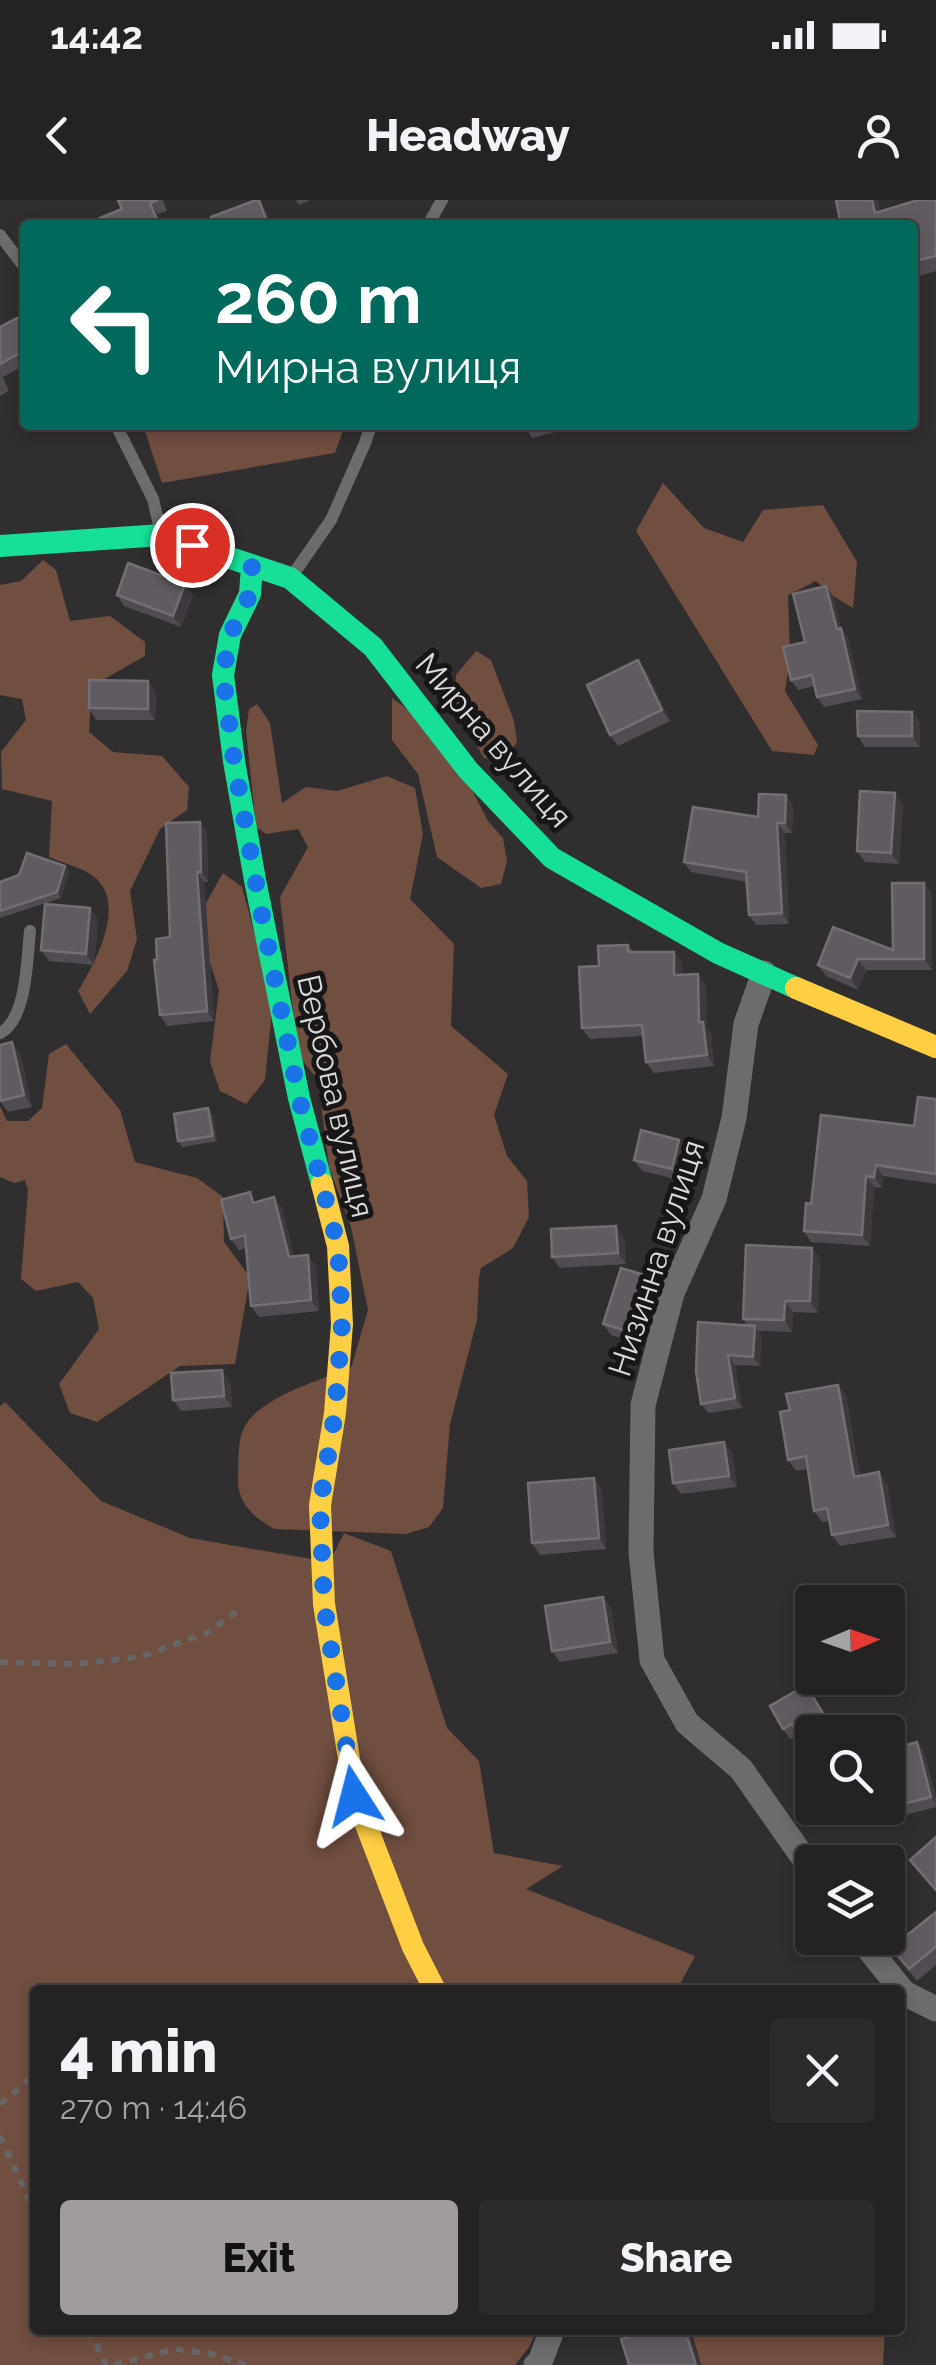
<!DOCTYPE html>
<html lang="en">
<head>
<meta charset="utf-8">
<style>
  body { margin:0; font-family:Raleway,sans-serif; background:#2d2a2c; color:#f1f3f6; height:100vh; display:flex; flex-direction:column; font-size:38px; white-space:nowrap }
  * { box-sizing:border-box; margin:0 }
  p { font-size:32px; color:#a3a4a6 }
  .icon { flex:none; width:55px; height:55px; fill:none; stroke:currentColor; stroke-width:2; stroke-linecap:round; stroke-linejoin:round }
  .map { position:relative; flex:1; overflow:hidden }
  .panel { position:absolute; left:30px; top:1785px; width:875px; height:350px; display:flex; flex-direction:column; background:#252224; border-radius:10px; box-shadow:0 5px 15px #0003,0 0 0 2px #423f41 }
  .panel>* { flex:none }
  .hud { position:absolute; left:20px; top:20px; width:898px; height:210px; border-radius:10px; box-shadow:0 5px 15px #0003,0 0 0 2px #423f41; background:#00695c; color:#fff; overflow:hidden }
  .needle { width:65px; rotate:88deg }
  .fabs { position:absolute; left:795px; top:1385px; display:grid; gap:20px }
  .fabs a { display:grid; place-items:center; width:110px; height:110px; border-radius:10px; background:#252224; box-shadow:0 5px 15px #0003,0 0 0 2px #423f41; font-size:50px }
  .pin { position:absolute; display:grid; place-items:center; width:85px; height:85px; color:#fff; margin:-42px; border:5px solid #fff; border-radius:50%; box-shadow:0 2px 10px #0007 }
  .me { position:absolute; width:110px; margin:-55px; rotate:351deg; stroke-linejoin:round; filter:drop-shadow(0 0 8px #0008) }
  .turn { display:flex; align-items:center; gap:35px; height:210px; padding:0 30px; font-size:45px }
  .turn .icon { width:130px; height:130px; stroke-width:2.5 }
  .turn b { display:block; font-size:70px; line-height:85px }
  .round { display:grid; place-items:center; flex:none; width:105px; height:105px; border-radius:10px; background:#2d2a2c }
  .headline { display:flex; align-items:center; justify-content:space-between; height:170px; padding:0 30px }
  h1 { font-size:60px; font-weight:800; line-height:75px }
  .cta { display:flex; gap:20px; margin-top:auto; padding:20px 30px }
  .cta a { flex:1; height:115px; border-radius:10px; background:#a09c9e; color:#111; font-size:40px; font-weight:800; line-height:115px; text-align:center }
  .cta a+a { background:#2d2a2c; color:#f1f3f6 }
  .status { display:flex; justify-content:space-between; align-items:center; height:70px; padding:0 50px; background:#252224; direction:ltr }
  .status svg { height:28px; fill:currentColor }
  header { display:flex; justify-content:space-between; align-items:center; height:130px; padding:0 30px; background:#252224; font-size:45px; font-weight:800 }
  .map>svg:first-child { display:block }
</style>
</head>
<body>
<div class="status"><b>14:42</b><svg viewBox="0 0 49 12"><path d="M0 12V9h3v3zM5 12V6h3v6zM10 12V3h3v9zM15 12V0h3v12zM26 1h20v11H26zM47 4h2v5h-2z"/></svg></div>
<header><svg class="icon" aria-label="back" viewBox="0 0 24 24"><path d="M15 5l-7 7 7 7"/></svg>Headway<svg class="icon" aria-label="person" viewBox="0 0 24 24"><circle cx="12" cy="8" r="4"/><path d="M4 21q1-7 8-7t8 7"/></svg></header>
<div class="map">
<svg width="936" height="2165" viewBox="0 0 936 2165">
  <rect width="100%" height="100%" fill="#312e30"/>
  <g fill="#704e40">
    <path d="M143,225H331L344,228L335,253L162,283Z"/>
    <path d="M663,283L704,328L743,342L763,310L823,305L857,362L853,408L833,396L816,381L788,395L790,457L785,491L818,545L814,555L772,551L636,331Z"/>
    <path d="M43,360L56,370L70,421L110,416L145,442V456L92,486L89,532L113,552L162,556L189,587L187,610L160,629L130,691L137,739L127,771L90,814L78,791C96,762 128,702 93,676C81,667 62,663 49,657L52,601L2,589L1,552L26,520L22,499L0,495V385L21,381Z"/>
    <path d="M476,451L491,460L514,521L517,542L504,561L484,558L455,507L456,475Z"/>
    <path d="M392,498L444,536L488,621L503,638L507,661L501,684L481,688L437,657L418,574L392,540Z"/>
    <path d="M257,504L270,523L282,603L306,587L337,591L387,576L415,588L423,634L410,699L454,744L451,826L508,874L494,915L507,956L527,981L529,1017L513,1048L481,1068L479,1078L477,1120L450,1224L443,1308L429,1327L406,1334L275,1329C254,1319 235,1300 238,1275C239,1261 237,1241 244,1228C259,1197 321,1180 351,1168L368,1110L351,1027L329,967L318,880L298,855L280,697L308,647L298,629L266,634L256,627L246,531L249,509Z"/>
    <path d="M223,673L242,687L273,801L265,880L246,904L220,891L210,862L219,790L209,760L206,703Z"/>
    <path d="M66,844L120,910L135,962L197,978L223,997L224,1042L250,1077L235,1164L180,1166L97,1222L70,1213L59,1184L99,1129L93,1098L78,1082L36,1091L21,1079L28,990L25,980L15,983L0,977V906L7,921H28L42,908L49,854Z"/>
    <path d="M5,1202L101,1301L190,1338L311,1359L423,1790H35V2130H537L529,2147L515,2165H0V1206Z"/>
    <path d="M344,1333L391,1351L447,1528L479,1561L494,1653L563,1666L526,1689L695,1756L677,1790H437L355,1556L321,1379Z"/>
    <path d="M691,2130H885L883,2165H701Z"/>
  </g>
  <g fill="none" stroke-linecap="round" stroke-linejoin="round">
    <g stroke="#676566" stroke-width="6" stroke-dasharray="8 8" stroke-linecap="butt">
      <path d="M0,1462L75,1464L139,1457L207,1433L243,1407"/>
      <path d="M0,1904L35,1875"/>
      <path d="M0,1936L35,2012"/>
      <path d="M89,2130L106,2165"/>
      <path d="M114,2165L175,2149L212,2154L246,2165"/>
    </g>
    <g stroke="#6c6c6c" stroke-width="12">
      <path d="M428,25L442,0"/>
      <path d="M0,35L25,68"/>
      <path d="M116,225L153,299L161,333"/>
      <path d="M292,376L331,320L365,243L371,225"/>
      <path d="M0,833C27,820 27,758 30,731"/>
    </g>
    <g stroke="#6c6c6c" stroke-width="25">
      <path d="M764,773L746,824L734,918L714,999L672,1093L643,1205L641,1352L652,1460L687,1523L741,1569L812,1670"/>
      <path d="M860,1738L904,1793L936,1809"/>
      <path d="M536,2165L540,2162L552,2130"/>
    </g>
    <g stroke="#16e098" stroke-width="22">
      <path d="M0,346L162,335L290,378L373,447L468,570L552,658L718,753L796,788"/>
      <path d="M252,366L250,394L230,435L223,475L234,561L255,680L299,898L322,984"/>
    </g>
    <g stroke="#ffcf43" stroke-width="22">
      <path d="M796,788L936,847"/>
      <path d="M322,984L338,1046L342,1124L335,1213L320,1305L324,1404L355,1596L413,1747L435,1790"/>
    </g>
  </g>
  <g fill="#514c52">
    <path d="M118,0H163L167,11L158,14L122,9Z"/>
    <path d="M296,0H310L299,5Z"/>
    <path d="M836,0H878L880,11L936,0V71L912,78V25Z"/>
    <path d="M25,113V165L3,177L9,191L0,196V127Z"/>
    <path d="M524,225H581L532,238Z"/>
    <path d="M185,384L193,395L181,427L124,406L117,395Z"/>
    <path d="M826,386L833,396L841,429L848,438L862,499L824,507L817,497L815,486L798,490L791,480Z"/>
    <path d="M646,471L670,521L618,546L610,535Z"/>
    <path d="M156,492L155,520H96L89,508Z"/>
    <path d="M912,512L920,523V547H865L858,536Z"/>
    <path d="M895,593L903,605L899,664L865,662L857,651Z"/>
    <path d="M786,595L793,605L792,633H785L789,724L756,725L749,715L747,682L691,672L684,662L758,617Z"/>
    <path d="M200,622L207,632L208,682H204L214,821L167,826L160,815L170,737Z"/>
    <path d="M65,666L69,671L61,698L0,718V682Z"/>
    <path d="M924,683L932,694V770H866L858,790L826,776L818,765L893,750Z"/>
    <path d="M90,708L98,720L94,765L49,761L41,750Z"/>
    <path d="M628,745L633,752H674L682,763V775L706,786L707,828L711,833L714,866L654,873L646,862L643,836L590,839L582,828L599,766Z"/>
    <path d="M20,853L32,907L8,912L0,901Z"/>
    <path d="M936,899V984L883,976L882,988L874,987L870,1046L811,1042L804,1031L811,1004L914,926Z"/>
    <path d="M208,908L212,914L217,941L182,947L178,941Z"/>
    <path d="M687,951L680,980L642,971L634,960Z"/>
    <path d="M257,1002L282,1008L294,1057L316,1066L319,1111L259,1117L251,1106L246,1048L239,1050L231,1039Z"/>
    <path d="M624,1037L626,1064L560,1068L552,1057Z"/>
    <path d="M820,1059L818,1113L793,1112L792,1132L758,1131L761,1135L760,1166L735,1165L742,1208L708,1213L701,1204L747,1125L743,1119Z"/>
    <path d="M656,1088L638,1143L611,1135L603,1124Z"/>
    <path d="M230,1181L232,1207L181,1211L173,1200Z"/>
    <path d="M838,1185L846,1196L860,1276L887,1284L896,1337L840,1346L832,1335L829,1321L822,1322L814,1311L808,1269L796,1271L788,1260L790,1210Z"/>
    <path d="M724,1242L732,1253L737,1287L681,1294L673,1283Z"/>
    <path d="M594,1278L602,1290L606,1349L540,1355L532,1343Z"/>
    <path d="M603,1397L611,1408L618,1453L560,1462L552,1451Z"/>
    <path d="M813,1495L798,1535L790,1539L783,1529Z"/>
    <path d="M917,1542L924,1552L936,1599V1607L858,1627L844,1608Z"/>
    <path d="M936,1712V1765L917,1781L891,1748Z"/>
  </g>
  <g fill="#3e393e">
    <path d="M259,0L266,11L272,25H268Z"/>
    <path d="M872,0H878L883,25L875,13Z"/>
    <path d="M150,3L158,14L162,25H159Z"/>
    <path d="M185,384L193,395L181,427L173,416Z"/>
    <path d="M826,386L833,396L841,429L848,438L862,499L855,489L837,429Z"/>
    <path d="M638,460L646,471L670,521L662,510Z"/>
    <path d="M148,481L156,492L155,520L148,509Z"/>
    <path d="M912,512L920,523V547L912,536Z"/>
    <path d="M895,593L903,605L899,664L891,653Z"/>
    <path d="M786,595L793,605L792,633L785,623Z"/>
    <path d="M200,622L207,632L208,682L201,672Z"/>
    <path d="M777,623L785,633L789,724L782,713Z"/>
    <path d="M65,666L69,671L61,698L57,692Z"/>
    <path d="M197,672L204,682L214,821L207,811Z"/>
    <path d="M924,683L932,694V770L924,759Z"/>
    <path d="M90,708L98,720L94,765L86,754Z"/>
    <path d="M674,752L682,763V786L674,775Z"/>
    <path d="M858,759L866,770L858,790L850,778Z"/>
    <path d="M698,774L706,786L707,828L711,833L714,866L707,855L699,822Z"/>
    <path d="M12,842L20,853L32,907L24,895Z"/>
    <path d="M208,908L212,914L217,941L213,936Z"/>
    <path d="M679,940L687,951L680,980L672,969Z"/>
    <path d="M876,965L883,976L882,988L874,977Z"/>
    <path d="M866,976L874,987L870,1046L862,1035Z"/>
    <path d="M274,997L282,1008L296,1068L289,1057Z"/>
    <path d="M616,1026L624,1037L626,1064L618,1053Z"/>
    <path d="M812,1048L820,1059L818,1113L810,1101Z"/>
    <path d="M308,1055L316,1066L319,1111L311,1100Z"/>
    <path d="M648,1076L656,1088L638,1143L630,1132Z"/>
    <path d="M785,1101L793,1112L792,1132L784,1120Z"/>
    <path d="M755,1126L761,1135L760,1166L753,1157Z"/>
    <path d="M728,1155L735,1165L742,1208L735,1198Z"/>
    <path d="M222,1170L230,1181L232,1207L224,1196Z"/>
    <path d="M838,1185L846,1196L862,1288L854,1277Z"/>
    <path d="M724,1242L732,1253L737,1287L729,1276Z"/>
    <path d="M879,1272L887,1284L896,1337L888,1325Z"/>
    <path d="M594,1278L602,1290L606,1349L599,1338Z"/>
    <path d="M603,1397L611,1408L618,1453L610,1442Z"/>
    <path d="M917,1542L924,1552L936,1604L931,1597Z"/>
    <path d="M685,2130H689L700,2165H696Z"/>
  </g>
  <g fill="#605b61" stroke="#736e74" stroke-width="2.5">
    <path d="M118,0H158L150,3L159,25H83L122,9Z"/>
    <path d="M256,0H259L268,25H214L211,17Z"/>
    <path d="M836,0H872L875,13L918,0H936V56L912,62V25H841Z"/>
    <path d="M25,114V150L0,164V127Z"/>
    <path d="M128,363L185,384L173,416L117,395Z"/>
    <path d="M826,386L837,429L841,428L855,489L817,497L812,475L791,480L783,447L805,442L793,394Z"/>
    <path d="M638,460L662,510L610,535L587,485Z"/>
    <path d="M89,480L148,481V509L89,508Z"/>
    <path d="M857,511L912,512V536H858Z"/>
    <path d="M860,591L895,593L891,653L857,651Z"/>
    <path d="M759,594L786,595L785,623H777L782,713L749,715L746,672L684,662L693,607L758,617Z"/>
    <path d="M200,622L201,672H197L207,811L160,815L154,760H157L156,739L170,737L166,623Z"/>
    <path d="M27,653L65,666L57,692L0,711V682L19,675Z"/>
    <path d="M892,683H924V759H858L850,778L818,765L833,727L893,750Z"/>
    <path d="M45,704L90,708L86,754L41,750Z"/>
    <path d="M628,745V752H674V775L698,774L699,822H703L707,855L646,862L642,825L582,828L579,767L599,766L598,746Z"/>
    <path d="M12,842L24,895L0,901V845Z"/>
    <path d="M918,897L936,899V974L876,965L874,977L866,976L862,1035L804,1031L806,1003L811,1004L821,915L914,926Z"/>
    <path d="M208,908L213,936L178,941L174,914Z"/>
    <path d="M641,930L679,940L672,969L634,960Z"/>
    <path d="M250,992L253,1003L274,997L289,1057L308,1055L311,1100L251,1106L245,1035L231,1039L221,1000Z"/>
    <path d="M616,1026L618,1053L552,1057L551,1029Z"/>
    <path d="M746,1045L812,1048L810,1101H785L784,1120L743,1119Z"/>
    <path d="M621,1068L648,1076L630,1132L603,1124Z"/>
    <path d="M698,1122L755,1126L753,1157L728,1155L735,1198L701,1204L696,1171Z"/>
    <path d="M222,1170L224,1196L173,1200L171,1173Z"/>
    <path d="M838,1185L854,1277L879,1272L888,1325L832,1335L827,1308L814,1311L806,1256L788,1260L780,1212L790,1210L786,1194Z"/>
    <path d="M724,1242L729,1276L673,1283L669,1250Z"/>
    <path d="M594,1278L599,1338L532,1343L528,1283Z"/>
    <path d="M603,1397L610,1442L552,1451L545,1406Z"/>
    <path d="M806,1485L834,1532H812V1557L792,1524L783,1529L770,1506Z"/>
    <path d="M917,1542L931,1597L850,1617L844,1608H888V1550Z"/>
    <path d="M936,1637V1690L910,1660Z"/>
    <path d="M936,1712V1747L909,1769L891,1748Z"/>
    <path d="M650,2130H685L696,2165H629L621,2139Z"/>
  </g>
  <g fill="none" stroke-linecap="round" stroke-linejoin="round">
    <path stroke="#1a73e8" stroke-width="18" stroke-dasharray="0 32.4" d="M192,345L252,366L250,394L230,435L223,475L234,561L262,716L299,898L338,1046L342,1124L335,1213L320,1305L324,1404L354,1596"/>
  </g>
  <g text-anchor="middle" dominant-baseline="central" stroke-width="10" stroke-linejoin="round" paint-order="stroke">
    <g font-size="32" fill="#dbd8da" stroke="#181617">
      <text transform="translate(494 540) rotate(49)">Мирна вулиця</text>
      <text transform="translate(336 896) rotate(77)">Вербова вулиця</text>
      <text transform="translate(656 1058) rotate(-72)">Низинна вулиця</text>
    </g>
  </g>
</svg>
<div class="fabs">
<a><svg class="needle" viewBox="-14 -14 28 28"><path d="M0-13l5 13h-10z" fill="#e53935"/><path d="M0 13l5-13h-10z" fill="#a3a4a6"/></svg></a>
<a><svg class="icon" aria-label="search" viewBox="0 0 24 24"><circle cx="10" cy="10" r="6"/><path d="M15 15l6 6"/></svg></a>
<a><svg class="icon" aria-label="layers" viewBox="0 0 24 24"><path d="M12 4l9 5-9 5-9-5zM3 14l9 5 9-5"/></svg></a>
</div>
<div class="pin" style="left:192px;top:345px;background:#d93025"><svg class="icon" aria-label="arrive" viewBox="0 0 24 24"><path d="M6 21V4h12l-3 4 3 4H6"/></svg></div>
<svg class="me" style="left:354px;top:1596px" viewBox="-20 -20 40 40"><path d="M0-17L14 15 0 8-14 15z" fill="#1a73e8" stroke="#fff" stroke-width="4"/></svg>
<div class="hud">
<div class="turn"><svg class="icon" aria-label="left" viewBox="0 0 24 24"><path d="M17 20v-9H6M10 6l-5 5 5 5"/></svg><div><b>260 m</b>Мирна вулиця</div></div>
</div>
<section class="panel">
<div class="headline"><div><h1>4 min</h1><p>270 m · 14:46</p></div><a class="round"><svg class="icon" aria-label="close" viewBox="0 0 24 24"><path d="M6 6l12 12M18 6L6 18"/></svg></a></div>
<div class="cta"><a>Exit</a><a>Share</a></div>
</section>
</div>
</body>
</html>
